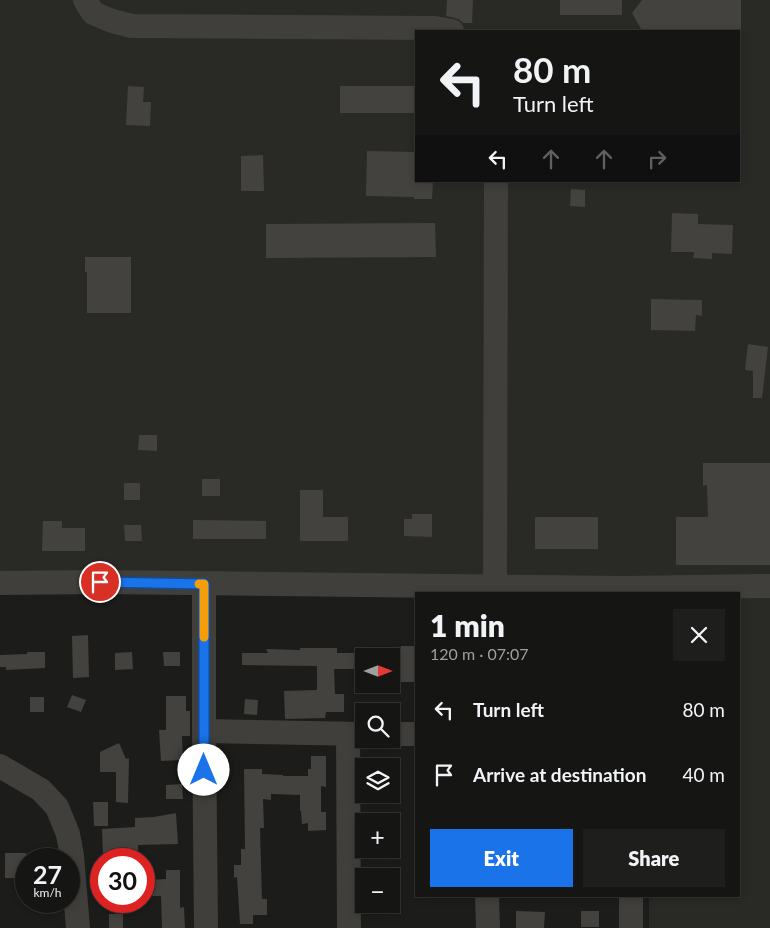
<!DOCTYPE html>
<html lang="en">
<head>
<meta charset="utf-8">
<style>
  body { margin:0; font-family:Lato,sans-serif; background:#1e1e1d; color:#f1f3f6; height:100vh; display:flex; flex-direction:column; font-size:19px; white-space:nowrap }
  * { box-sizing:border-box; margin:0 }
  p { font-size:16px; color:#9d9fa0 }
  .icon { flex:none; width:28px; height:28px; fill:none; stroke:currentColor; stroke-width:2; stroke-linecap:round; stroke-linejoin:round }
  .map { position:relative; flex:1; overflow:hidden }
  .panel { position:absolute; left:415px; top:592px; width:325px; height:305px; display:flex; flex-direction:column; background:#151514; border-radius:0px; box-shadow:0 2px 8px #0003,0 0 0 1px #343434 }
  .panel>* { flex:none }
  .hud { position:absolute; left:415px; top:30px; width:325px; height:152px; border-radius:0px; box-shadow:0 2px 8px #0003,0 0 0 1px #343434; background:#151514; color:#f1f3f6; overflow:hidden }
  .needle { width:32px; rotate:90deg }
  .fabs { position:absolute; left:355px; top:648px; display:grid; gap:10px }
  .fabs a { display:grid; place-items:center; width:45px; height:45px; border-radius:0px; background:#151514; box-shadow:0 2px 8px #0003,0 0 0 1px #343434; font-size:25px }
  .speed { position:absolute; left:15px; top:848px; display:flex; gap:10px; font-size:25px; font-weight:700; text-align:center }
  .speed>* { display:grid; place-content:center; width:65px; height:65px; border-radius:50%; background:#151514; box-shadow:0 2px 8px #0003,0 0 0 1px #343434; line-height:1 }
  .speed small { font-size:12px; font-weight:400 }
  .speed .limit { border:8px solid #d22; background:#fff; color:#111 }
  .pin { position:absolute; display:grid; place-items:center; width:42px; height:42px; color:#fff; margin:-21px; border:2px solid #fff; border-radius:50%; box-shadow:0 1px 5px #0007 }
  .me { position:absolute; width:55px; margin:-28px; rotate:0deg; stroke-linejoin:round; filter:drop-shadow(0 0 4px #0008) }
  .turn { display:flex; align-items:center; gap:18px; height:105px; padding:0 15px; font-size:22px }
  .turn .icon { width:65px; height:65px; stroke-width:2.5 }
  .turn b { display:block; font-size:35px; line-height:42px }
  .lanes { display:flex; align-items:center; height:48px; padding:0 15px; background:#0003; justify-content:center; gap:25px; direction:ltr }
  .lanes .off { opacity:.35 }
  .round { display:grid; place-items:center; flex:none; width:52px; height:52px; border-radius:0px; background:#1e1e1d }
  .headline { display:flex; align-items:center; justify-content:space-between; height:85px; padding:0 15px }
  h1 { font-size:30px; font-weight:800; line-height:38px }
  .cta { display:flex; gap:10px; margin-top:auto; padding:10px 15px }
  .cta a { flex:1; height:58px; border-radius:0px; background:#1a73e8; color:#fff; font-size:20px; font-weight:800; line-height:58px; text-align:center }
  .cta a+a { background:#1e1e1d; color:#f1f3f6 }
  ul { padding:0; list-style:none }
  li { display:flex; align-items:center; gap:15px; height:65px; padding:0 15px }
  li div { flex:1 }
  li b { display:block; font-size:19px }
  li em { font-style:normal }
  .map>svg:first-child { display:block }
</style>
</head>
<body>
<div class="map">
<svg width="770" height="928" viewBox="0 0 770 928">
  <rect width="100%" height="100%" fill="#1c1c1a"/>
  <path fill="#292926" fill-rule="evenodd" d="M0,0H770V928H649V896H739V594L0,575ZM416,31H739V181H416Z"/>
  <g fill="#43423f">
    <path d="M447,0H473L472,23H463L460,20L455,18L446,16Z"/>
    <rect x="560" y="0" width="62" height="15"/>
    <path d="M642,0H741V31H644L641,29L632,13Z"/>
    <path d="M128,86L144,87L143,102H151L150,126L126,125Z"/>
    <rect x="340" y="86" width="76" height="27"/>
    <path d="M367,151L416,152V181H433L432,199H414V197L366,196Z"/>
    <path d="M263,155L264,191H241V156Z"/>
    <path d="M571,189L585,190V207L570,206Z"/>
    <path d="M672,213L698,214V224L733,225L732,254L712,253V259L693,258L694,252H671Z"/>
    <path d="M435,223L436,257L266,258V224Z"/>
    <path d="M85,257H131V313H87V272H85Z"/>
    <path d="M651,299L702,300V316L696,315L695,331L651,330Z"/>
    <path d="M748,344L768,347L762,398H753V371L745,370Z"/>
    <path d="M139,435H157V451L138,450Z"/>
    <path d="M703,463H770V565H676V517H708L707,485L703,486Z"/>
    <rect x="202" y="479" width="18" height="17"/>
    <rect x="124" y="483" width="16" height="17"/>
    <path d="M300,490H323V517H348V541H300Z"/>
    <path d="M412,514H432V537L404,536V519H412Z"/>
    <rect x="535" y="517" width="63" height="32"/>
    <path d="M193,520L266,521V539H193Z"/>
    <path d="M43,521H62V528H85V551H42Z"/>
    <path d="M124,525H141L142,541H125Z"/>
    <path d="M88,635L89,677L73,678L72,636Z"/>
    <rect x="401" y="646" width="15" height="36"/>
    <path d="M300,648H337V653H364V669H334L335,694H344V712H326L325,718L285,719L284,691L317,690V666L242,665V653H268L266,649L300,650Z"/>
    <path d="M27,652H45V668L6,670V667H0V655L27,654Z"/>
    <path d="M132,652L133,669L115,670V653Z"/>
    <path d="M163,652H180V666H164Z"/>
    <path d="M72,695L86,700L81,712L67,707Z"/>
    <path d="M166,696H186V711H190V736H182L183,760L161,761L159,730H166Z"/>
    <rect x="30" y="697" width="14" height="15"/>
    <path d="M245,699L258,700L257,715L244,714Z"/>
    <path d="M119,743L126,759L129,758L128,803L116,802V772H100V752Z"/>
    <path d="M311,756H326V787L321,786V812H326V830L308,831V823L302,824L301,811H300V795L271,794V800L263,799L264,828H260L262,899H267V915H253V924H240L237,877L234,878V865H241V849H245L244,769H262V774L283,775V776H308V769H311Z"/>
    <path d="M182,784L183,799H166V785Z"/>
    <path d="M93,802H108V826H94Z"/>
    <path d="M176,813L178,844L138,845V855H103L102,829L135,827V818L154,817Z"/>
    <rect x="5" y="853" width="21" height="25"/>
    <path d="M166,870H180V908L184,907L185,928H162L161,896H147V880L166,879Z"/>
    <path d="M516,911L545,912L544,928H516Z"/>
    <rect x="581" y="911" width="18" height="16"/>
    <rect x="109" y="914" width="14" height="14"/>
  </g>
  <g fill="none" stroke-linecap="round" stroke-linejoin="round">
    <g stroke="#413f3b" stroke-width="24">
      <path d="M85,0L93,13L112,21L132,26L435,28L452,31"/>
      <path d="M0,583L100,582L625,588L770,586"/>
      <path d="M204,584V731L206,928"/>
      <path d="M495,586L496,181"/>
      <path d="M204,731L364,734"/>
      <path d="M348,734L349,928"/>
      <path d="M391,734H416"/>
      <path d="M0,766L41,790L57,807L68,834L72,856L78,928"/>
      <path d="M487,896L488,928"/>
      <path d="M631,896V928"/>
    </g>
  </g>
  <g fill="none" stroke-linecap="round" stroke-linejoin="round">
    <defs>
      <path id="route" d="M100,582L204,584V770"/>
    </defs>
    <use href="#route" stroke="#114b97" stroke-width="12"/>
    <use href="#route" stroke="#1a73e8" stroke-width="9"/>
    <path stroke="#f59e0b" stroke-width="9" d="M199,584H204V637"/>
  </g>
</svg>
<div class="fabs">
<a><svg class="needle" viewBox="-14 -14 28 28"><path d="M0-13l5 13h-10z" fill="#e53935"/><path d="M0 13l5-13h-10z" fill="#9d9fa0"/></svg></a>
<a><svg class="icon" aria-label="search" viewBox="0 0 24 24"><circle cx="10" cy="10" r="6"/><path d="M15 15l6 6"/></svg></a>
<a><svg class="icon" aria-label="layers" viewBox="0 0 24 24"><path d="M12 4l9 5-9 5-9-5zM3 14l9 5 9-5"/></svg></a>
<a>+</a>
<a>−</a>
</div>
<div class="speed"><div>27<small>km/h</small></div><div class="limit">30</div></div>
<div class="pin" style="left:100px;top:582px;background:#d93025"><svg class="icon" aria-label="arrive" viewBox="0 0 24 24"><path d="M6 21V4h12l-3 4 3 4H6"/></svg></div>
<svg class="me" style="left:204px;top:770px" viewBox="-20 -20 40 40"><circle r="19" fill="#fff"/><path d="M0-13L10 11 0 6-10 11z" fill="#1a73e8"/></svg>
<div class="hud">
<div class="turn"><svg class="icon" aria-label="left" viewBox="0 0 24 24"><path d="M17 20v-9H6M10 6l-5 5 5 5"/></svg><div><b>80 m</b>Turn left</div></div>
<div class="lanes"><svg class="icon" aria-label="left" viewBox="0 0 24 24"><path d="M17 20v-9H6M10 6l-5 5 5 5"/></svg><svg class="icon off" aria-label="ahead" viewBox="0 0 24 24"><path d="M12 20V5M6 11l6-6 6 6"/></svg><svg class="icon off" aria-label="ahead" viewBox="0 0 24 24"><path d="M12 20V5M6 11l6-6 6 6"/></svg><svg class="icon off" aria-label="right" viewBox="0 0 24 24"><path d="M7 20v-9h11M14 6l5 5-5 5"/></svg></div>
</div>
<section class="panel">
<div class="headline"><div><h1>1 min</h1><p>120 m · 07:07</p></div><a class="round"><svg class="icon" aria-label="close" viewBox="0 0 24 24"><path d="M6 6l12 12M18 6L6 18"/></svg></a></div>
<ul>
<li><svg class="icon" aria-label="left" viewBox="0 0 24 24"><path d="M17 20v-9H6M10 6l-5 5 5 5"/></svg><div><b>Turn left</b></div><em>80 m</em></li>
<li><svg class="icon" aria-label="arrive" viewBox="0 0 24 24"><path d="M6 21V4h12l-3 4 3 4H6"/></svg><div><b>Arrive at destination</b></div><em>40 m</em></li>
</ul>
<div class="cta"><a>Exit</a><a>Share</a></div>
</section>
</div>
</body>
</html>
